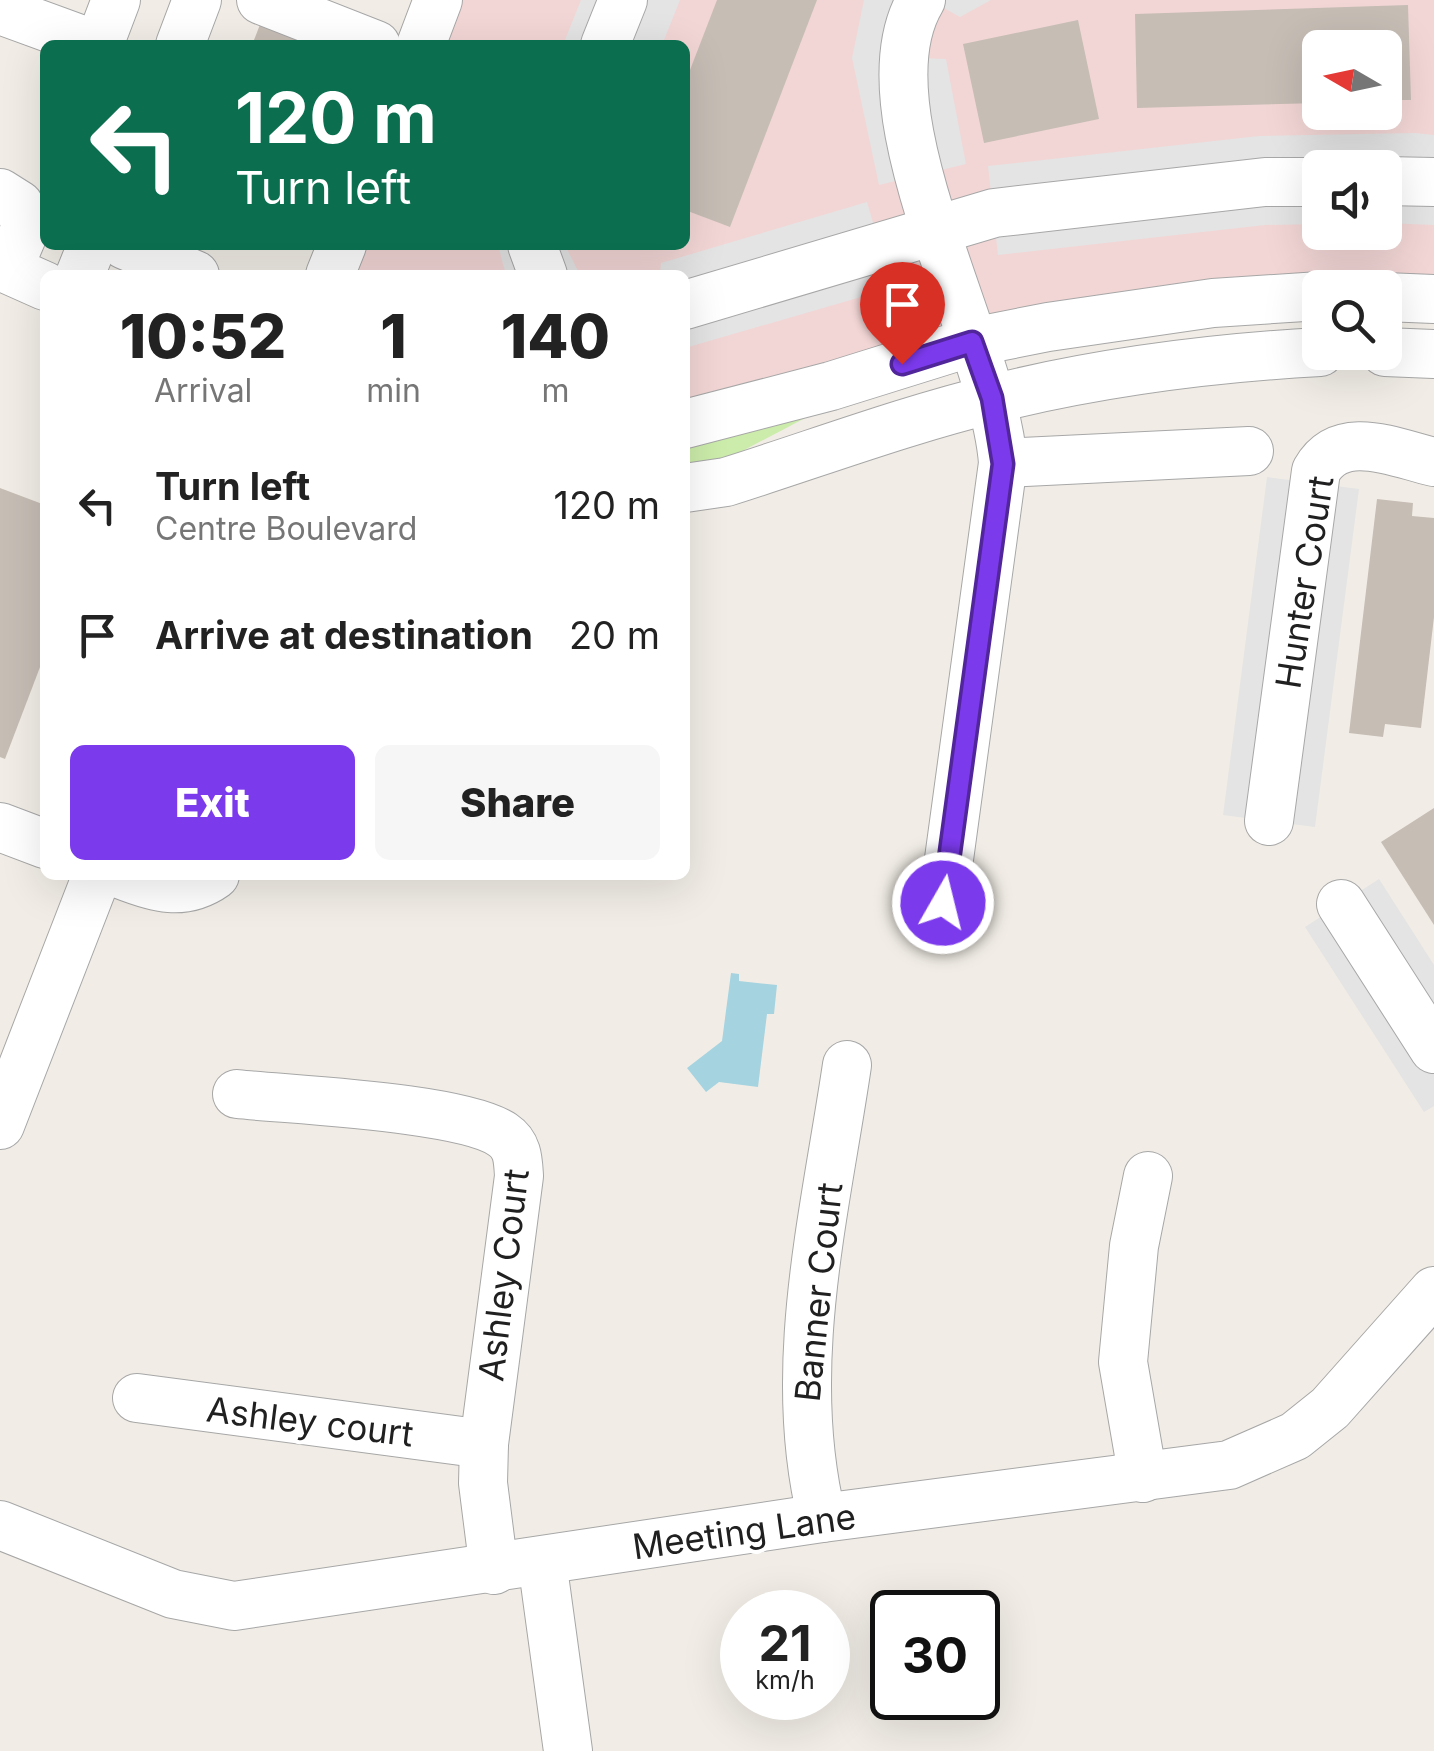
<!DOCTYPE html>
<html lang="en">
<head>
<meta charset="utf-8">
<style>
  body { margin:0; font-family:Inter,sans-serif; background:#f6f6f6; color:#222; height:100vh; display:flex; flex-direction:column; font-size:38px; white-space:nowrap }
  * { box-sizing:border-box; margin:0 }
  p { font-size:32px; color:#767676 }
  .icon { flex:none; width:55px; height:55px; fill:none; stroke:currentColor; stroke-width:2; stroke-linecap:round; stroke-linejoin:round }
  .map { position:relative; flex:1; overflow:hidden }
  .drawer { position:absolute; left:40px; top:270px; width:650px; height:610px; display:flex; flex-direction:column; background:#fff; border-radius:15px; box-shadow:0 10px 40px #0002 }
  .drawer>* { flex:none }
  .banner { position:absolute; left:40px; top:40px; width:650px; height:210px; border-radius:15px; box-shadow:0 10px 40px #0002; background:#0b6e4f; color:#fff; overflow:hidden }
  .needle { width:65px; rotate:279deg }
  .buttons { position:absolute; left:1302px; top:30px; display:grid; gap:20px }
  .buttons a { display:grid; place-items:center; width:100px; height:100px; border-radius:15px; background:#fff; box-shadow:0 10px 40px #0002; font-size:50px }
  .speed { position:absolute; left:720px; top:1590px; display:flex; gap:20px; font-size:50px; font-weight:700; text-align:center }
  .speed>* { display:grid; place-content:center; width:130px; height:130px; border-radius:50%; background:#fff; box-shadow:0 10px 40px #0002; line-height:1 }
  .speed small { font-size:25px; font-weight:400 }
  .speed .limit { border:5px solid #111; border-radius:15px; background:#fff; color:#111 }
  .pin { position:absolute; display:grid; place-items:center; width:85px; height:85px; color:#fff; margin:-102px -42px; border-radius:50% 50% 50% 0; rotate:-45deg; box-shadow:0 0 10px #0007 }
  .pin .icon { rotate:45deg }
  .me { position:absolute; width:110px; margin:-55px; rotate:8deg; stroke-linejoin:round; filter:drop-shadow(0 0 8px #0008) }
  .turn { display:flex; align-items:center; gap:35px; height:210px; padding:0 30px; font-size:45px }
  .turn .icon { width:130px; height:130px; stroke-width:2.5 }
  .turn b { display:block; font-size:70px; line-height:85px }
  .eta { display:flex; justify-content:space-evenly; align-items:center; height:170px; text-align:center }
  .eta b { font-size:60px; font-weight:800; line-height:70px }
  .button { display:flex; gap:20px; margin-top:auto; padding:20px 30px }
  .button a { flex:1; height:115px; border-radius:15px; background:#7c3aed; color:#fff; font-size:40px; font-weight:800; line-height:115px; text-align:center }
  .button a+a { background:#f6f6f6; color:#222 }
  ul { padding:0; list-style:none }
  li { display:flex; align-items:center; gap:30px; height:130px; padding:0 30px }
  li div { flex:1 }
  li b { display:block; font-size:38px }
  li em { font-style:normal }
  .map>svg:first-child { display:block }
</style>
</head>
<body>
<div class="map">
<svg width="1434" height="1751" viewBox="0 0 1434 1751">
  <rect width="100%" height="100%" fill="#f1ede6"/>
  <path fill="#f2d6d5" fill-rule="evenodd" d="M438,0H1434V299L1385,288H1320L685,424V275H330L342,245H685V45H421ZM1320,48H1385V112H1320ZM1320,168H1385V232H1320Z"/>
  <path fill="#cbecaa" d="M807,417L729,458L685,467V439Z"/>
  <g fill="#e4e4e4">
    <path d="M581,0H680L662,45H563Z"/>
    <path d="M864,0H991L960,17L935,3L920,58L946,59L966,164L879,185L852,58Z"/>
    <path d="M1415,133L1434,135V225L1385,223V168H1320V224L1265,225L998,255L988,166L1259,136Z"/>
    <path d="M867,202L892,288L685,348V275H660L661,263Z"/>
    <path d="M498,245H565L580,275H506Z"/>
    <path d="M1267,477L1359,489L1315,827L1223,815Z"/>
    <path d="M1379,879L1434,965V1106L1424,1112L1305,927Z"/>
  </g>
  <path fill="#a5d3e0" d="M731,973L739,974V981L777,985L774,1014H767L758,1087L719,1082L706,1092L687,1068L722,1041Z"/>
  <g fill="#c6bdb5">
    <path d="M717,0H817L730,227L685,210V83Z"/>
    <path d="M1408,5L1411,100H1385V48H1320V103L1137,108L1135,14Z"/>
    <path d="M1078,20L1099,119L984,143L963,44Z"/>
    <path d="M261,22L318,45H252Z"/>
    <path d="M0,488L45,505V654L5,759L0,757Z"/>
    <path d="M1377,499L1413,503L1412,516L1434,518V617L1421,728L1385,724L1383,737L1349,733Z"/>
    <path d="M1434,808V925L1381,842Z"/>
  </g>
  <g fill="none" stroke-linecap="round" stroke-linejoin="round">
    <defs>
      <g id="minor">
        <path d="M261,0L376,45"/>
        <path d="M921,0C855,110 994,339 1003,463L943,903"/>
        <path d="M0,10L96,45"/>
        <path d="M99,45L116,0"/>
        <path d="M180,45L197,0"/>
        <path d="M421,45L438,0"/>
        <path d="M605,45L623,0"/>
        <path d="M1385,181L1434,182"/>
        <path d="M0,193L19,205L26,227L17,248L0,258"/>
        <path d="M125,245L195,275"/>
        <path d="M532,245L543,275"/>
        <path d="M0,266L45,286"/>
        <path d="M80,275L92,245"/>
        <path d="M330,275L342,245"/>
        <path d="M1385,297L1434,299"/>
        <path d="M685,305L994,213L1265,182H1320"/>
        <path d="M1385,352L1434,354"/>
        <path d="M685,424L831,386L972,342L1048,327L1213,303L1320,296"/>
        <path d="M1003,463L1249,451"/>
        <path d="M685,488L726,482C815,454 905,420 996,398C1102,372 1211,358 1320,352"/>
        <path d="M1269,821L1316,471C1341,427 1395,453 1434,462"/>
        <path d="M0,827L45,844"/>
        <path d="M122,875C155,888 184,897 215,875"/>
        <path d="M1341,904L1434,1049"/>
        <path d="M237,1094C293,1100 463,1107 503,1135C518,1145 518,1160 519,1176L484,1444L483,1483L494,1570"/>
        <path d="M0,1125L97,875"/>
        <path d="M137,1398L484,1444"/>
        <path d="M1143,1478L1123,1362L1134,1246L1148,1176"/>
        <path d="M822,1518C785,1369 825,1214 847,1065"/>
        <path d="M0,1525L173,1594L234,1606L822,1518L1229,1465L1295,1436L1330,1408L1434,1291"/>
        <path d="M542,1561L568,1751"/>
      </g>
    </defs>
    <use href="#minor" stroke="#a7a7a7" stroke-width="50"/>
    <use href="#minor" stroke="#fff" stroke-width="48"/>
  </g>
  <g fill="none" stroke-linecap="round" stroke-linejoin="round">
    <defs>
      <path id="route" d="M902,364L972,342L992,398L1003,464L943,903"/>
    </defs>
    <use href="#route" stroke="#51269a" stroke-width="25"/>
    <use href="#route" stroke="#7c3aed" stroke-width="18"/>
  </g>
  <g text-anchor="middle" dominant-baseline="central" stroke-width="8" stroke-linejoin="round" paint-order="stroke">
    <g font-size="35" fill="#202020" stroke="#fff">
      <text transform="translate(1304 582) rotate(-81)">Hunter Court</text>
      <text transform="translate(503 1275) rotate(-83)">Ashley Court</text>
      <text transform="translate(818 1292) rotate(-84)">Banner Court</text>
      <text transform="translate(310 1421) rotate(7)">Ashley court</text>
      <text transform="translate(744 1531) rotate(-8)">Meeting Lane</text>
    </g>
  </g>
</svg>
<div class="buttons">
<a><svg class="needle" viewBox="-14 -14 28 28"><path d="M0-13l5 13h-10z" fill="#e53935"/><path d="M0 13l5-13h-10z" fill="#767676"/></svg></a>
<a><svg class="icon" aria-label="sound" viewBox="0 0 24 24"><path d="M4 9h4l5-4v14l-5-4H4zM17 9q2 3 0 6"/></svg></a>
<a><svg class="icon" aria-label="search" viewBox="0 0 24 24"><circle cx="10" cy="10" r="6"/><path d="M15 15l6 6"/></svg></a>
</div>
<div class="speed"><div>21<small>km/h</small></div><div class="limit">30</div></div>
<div class="pin" style="left:902px;top:364px;background:#d93025"><svg class="icon" aria-label="arrive" viewBox="0 0 24 24"><path d="M6 21V4h12l-3 4 3 4H6"/></svg></div>
<svg class="me" style="left:943px;top:903px" viewBox="-20 -20 40 40"><circle r="17" fill="#7c3aed" stroke="#fff" stroke-width="3"/><path d="M0-11L8 9 0 5-8 9z" fill="#fff"/></svg>
<div class="banner">
<div class="turn"><svg class="icon" aria-label="left" viewBox="0 0 24 24"><path d="M17 20v-9H6M10 6l-5 5 5 5"/></svg><div><b>120 m</b>Turn left</div></div>
</div>
<section class="drawer">
<div class="eta">
<div><b>10:52</b><p>Arrival</p></div>
<div><b>1</b><p>min</p></div>
<div><b>140</b><p>m</p></div>
</div>
<ul>
<li><svg class="icon" aria-label="left" viewBox="0 0 24 24"><path d="M17 20v-9H6M10 6l-5 5 5 5"/></svg><div><b>Turn left</b><p>Centre Boulevard</p></div><em>120 m</em></li>
<li><svg class="icon" aria-label="arrive" viewBox="0 0 24 24"><path d="M6 21V4h12l-3 4 3 4H6"/></svg><div><b>Arrive at destination</b></div><em>20 m</em></li>
</ul>
<div class="button"><a>Exit</a><a>Share</a></div>
</section>
</div>
</body>
</html>
